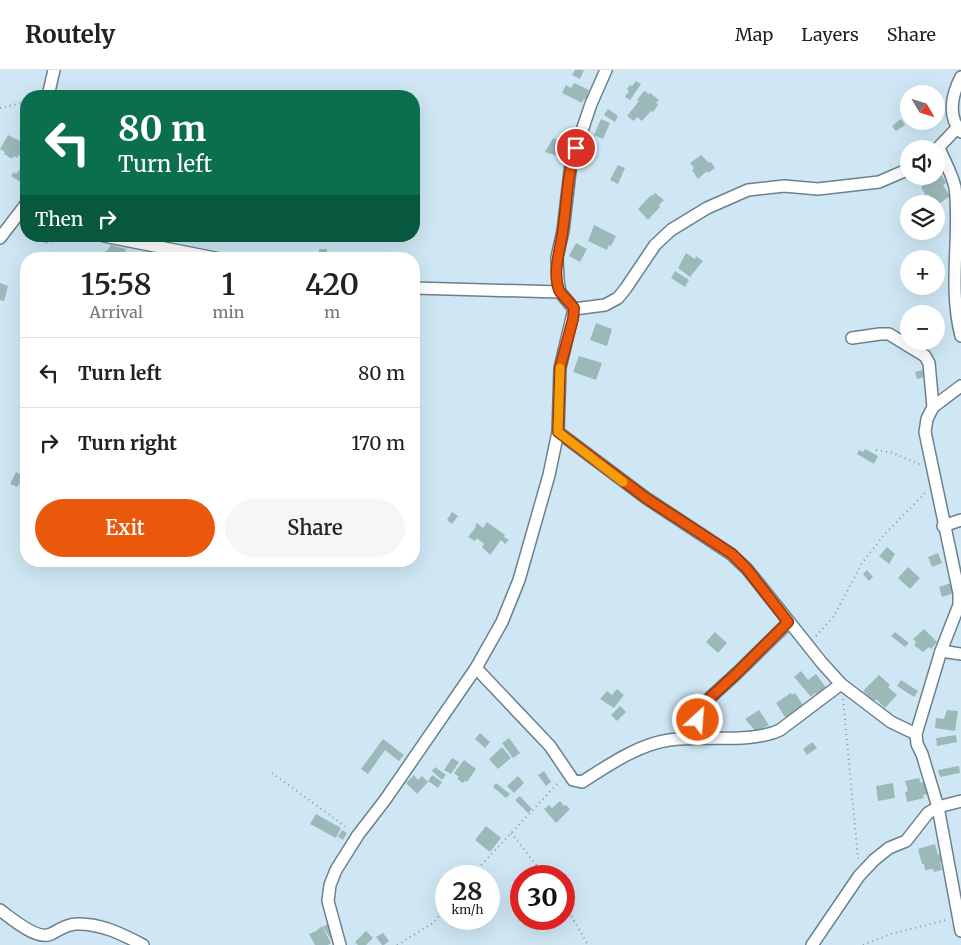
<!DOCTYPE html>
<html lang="en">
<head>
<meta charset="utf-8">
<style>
  body { margin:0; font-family:Merriweather,serif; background:#f6f6f6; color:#222; height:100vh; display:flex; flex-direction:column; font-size:19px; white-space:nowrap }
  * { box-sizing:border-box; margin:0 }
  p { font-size:16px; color:#767676 }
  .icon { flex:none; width:28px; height:28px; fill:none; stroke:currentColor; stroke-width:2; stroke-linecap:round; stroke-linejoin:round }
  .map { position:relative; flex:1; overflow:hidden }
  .details { position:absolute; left:20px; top:182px; width:400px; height:315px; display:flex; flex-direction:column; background:#fff; border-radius:20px; box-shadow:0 5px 20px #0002 }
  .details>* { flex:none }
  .banner { position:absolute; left:20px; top:20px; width:400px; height:152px; border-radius:20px; box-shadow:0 5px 20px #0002; background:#0b6e4f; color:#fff; overflow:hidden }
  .needle { width:32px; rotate:128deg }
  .fabs { position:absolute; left:900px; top:15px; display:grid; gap:10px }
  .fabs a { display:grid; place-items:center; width:45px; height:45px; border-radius:50%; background:#fff; box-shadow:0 5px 20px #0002; font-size:25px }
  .speed { position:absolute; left:435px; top:795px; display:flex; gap:10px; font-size:25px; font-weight:700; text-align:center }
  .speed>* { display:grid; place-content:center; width:65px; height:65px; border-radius:50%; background:#fff; box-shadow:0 5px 20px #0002; line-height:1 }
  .speed small { font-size:12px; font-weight:400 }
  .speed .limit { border:8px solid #d22; background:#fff; color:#111 }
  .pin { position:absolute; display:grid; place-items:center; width:42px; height:42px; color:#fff; margin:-21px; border:2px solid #fff; border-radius:50%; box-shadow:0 1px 5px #0007 }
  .me { position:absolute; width:55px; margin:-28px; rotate:26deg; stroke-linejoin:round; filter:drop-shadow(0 0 4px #0008) }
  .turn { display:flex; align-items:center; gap:18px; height:105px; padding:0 15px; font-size:22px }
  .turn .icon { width:65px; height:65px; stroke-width:2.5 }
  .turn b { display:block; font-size:35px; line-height:42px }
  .then { display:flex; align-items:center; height:48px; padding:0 15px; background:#0003; gap:10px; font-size:19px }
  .eta { display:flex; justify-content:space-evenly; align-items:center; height:85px; text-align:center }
  .eta b { font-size:30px; font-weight:600; line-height:35px }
  .button { display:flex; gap:10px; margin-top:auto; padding:10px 15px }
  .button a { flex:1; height:58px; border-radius:30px; background:#ea580c; color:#fff; font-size:20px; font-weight:600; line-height:58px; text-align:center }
  .button a+a { background:#f6f6f6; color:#222 }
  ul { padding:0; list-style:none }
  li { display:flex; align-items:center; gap:15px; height:70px; padding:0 15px; border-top:1px solid #e0e0e0 }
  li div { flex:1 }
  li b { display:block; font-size:19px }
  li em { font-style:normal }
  header { display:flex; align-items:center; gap:30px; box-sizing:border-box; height:70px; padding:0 25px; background:#fff; border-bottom:1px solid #e0e0e0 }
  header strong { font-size:24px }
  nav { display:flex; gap:28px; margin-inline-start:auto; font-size:18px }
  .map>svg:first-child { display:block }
</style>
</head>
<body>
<header>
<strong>Routely</strong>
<nav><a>Map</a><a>Layers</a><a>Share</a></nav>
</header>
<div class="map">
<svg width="961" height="875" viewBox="0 0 961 875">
  <rect width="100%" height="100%" fill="#cfe7f5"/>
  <g fill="#9cb9ba">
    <path d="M575,0H584L580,9L572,5Z"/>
    <path d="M636,11L641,14L630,30L625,27L629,21L627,19L630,15L632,16Z"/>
    <path d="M574,13L589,20L587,25L589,26L587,30L584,29L582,33L562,23L566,15L571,18Z"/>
    <path d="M644,21L649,24L650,23L659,30L656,33L658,35L653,42L651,41L642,51L637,47L634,51L627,46L639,31L637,30Z"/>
    <path d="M608,39L618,46L615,52L604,45Z"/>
    <path d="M601,49L610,53L603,69L594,65Z"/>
    <path d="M901,49L905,55L896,61L892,56Z"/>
    <path d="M8,65L26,74L24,79H26L21,87L19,85L17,88L14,86L12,89L4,84L5,82L0,79Z"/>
    <path d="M553,68L558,70L559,68L565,70L564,72L572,75L569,84L566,83L564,88L545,82Z"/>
    <path d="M701,85L709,93L711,92L715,98L708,103L707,101L698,109L692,100L694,98L690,93Z"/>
    <path d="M26,91V113L23,111L22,113L11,106L14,102L16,104Z"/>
    <path d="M618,95L625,98L618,114L610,110Z"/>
    <path d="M939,101L946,113L943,115L950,126L936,136L928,124L926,126L921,117L931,110L930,108L936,106V103Z"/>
    <path d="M655,123L664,130L659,135L660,137L648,150L638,139L651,125L652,126Z"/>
    <path d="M594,155L616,166L611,176L609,175L607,180L588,171Z"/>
    <path d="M39,166H57L53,173L49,171L47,174L38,169Z"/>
    <path d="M576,173L587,179L580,192L569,186Z"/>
    <path d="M111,175L126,179L123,189H105L106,180L107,181Z"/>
    <rect x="319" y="179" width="8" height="10"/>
    <path d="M686,183L695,189L696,186L703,191L690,207L678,198Z"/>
    <path d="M675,201L689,210L685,217L671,208Z"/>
    <path d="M0,213L8,216L4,231L0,230Z"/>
    <path d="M596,253L612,259L607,276L590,270Z"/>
    <path d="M579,286L602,293L596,310L573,302Z"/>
    <path d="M923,300L925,307L917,309L915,302Z"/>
    <path d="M865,379L878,386L874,394L857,384L859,380L863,382Z"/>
    <path d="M16,402L26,407L24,415L20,412L17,417L10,414Z"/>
    <path d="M452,442L458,446L452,454L447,450Z"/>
    <path d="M487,452L505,465L504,467L509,470L505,474L501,470L490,485L482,477L484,474L477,468L475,471L468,467L476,457L475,456L477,453L483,458Z"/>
    <path d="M887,477L895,484L889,494L879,486Z"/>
    <path d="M938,483L942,493L932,497L928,487Z"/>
    <path d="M908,497L920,508L910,519L898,508Z"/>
    <path d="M867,500L873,507L869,511L863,504Z"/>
    <path d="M951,513L954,523L942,527L939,517Z"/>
    <path d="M924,559L937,572L931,579L929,577L923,582L914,575L916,572L913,569Z"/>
    <path d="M715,562L727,573L718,583L706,572Z"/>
    <path d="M895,562L909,573L905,577L891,566Z"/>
    <path d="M801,601L808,610L816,604L827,619L817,626L815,623L811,627L794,607Z"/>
    <path d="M879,605L890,615L888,617L897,625L885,638L876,629L874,631L863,621Z"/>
    <path d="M901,610L918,621L914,627L897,616Z"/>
    <path d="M617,619L624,625L614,638L600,629L607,621L612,625Z"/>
    <path d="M791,623L792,625L795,623L803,635L800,637L802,640L787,650L776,633Z"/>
    <path d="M620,636L626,642L617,651L611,645Z"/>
    <path d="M759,640L769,655L756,662L745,649Z"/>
    <path d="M947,640L958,641L955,661L935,658L936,648L944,649Z"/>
    <path d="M480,663L490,672L485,678L475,669Z"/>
    <path d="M956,665L957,672L937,676L936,668Z"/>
    <path d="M509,668L520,683L513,688L502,673Z"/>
    <path d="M383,669L404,685L399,691L385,680L368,704L361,699Z"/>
    <path d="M812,672L817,678L807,685L803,679Z"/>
    <path d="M502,677L511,688L498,699L489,689Z"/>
    <path d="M452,688L459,692L451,704L444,700Z"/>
    <path d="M464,690L476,699L467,712L465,711L463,713L457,709L459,707L454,703Z"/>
    <path d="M959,696L960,703L940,707L938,700Z"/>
    <path d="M435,697L446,705L442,710L432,701Z"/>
    <path d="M544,701L551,712L546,716L538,705Z"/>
    <path d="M414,705L418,710L422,706L428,712L417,724L406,713Z"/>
    <path d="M432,705L442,712L438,718L428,711Z"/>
    <path d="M518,706L524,713L514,723L507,716Z"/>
    <path d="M919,708L921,713L926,711L928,724L923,725L924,728L907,732L905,722L908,721L905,711Z"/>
    <path d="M496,713L510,724L506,728L493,717Z"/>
    <path d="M893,713L895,728L878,731L876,716Z"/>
    <path d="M520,726L532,739L528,743L515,730Z"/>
    <path d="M560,731L564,736L566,735L570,739L556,753L544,739L549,735L552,738Z"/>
    <path d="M316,744L341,758L336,768L310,754Z"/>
    <path d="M486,756L501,768L490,782L475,770Z"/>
    <path d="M342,760L347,763L343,770L338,767Z"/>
    <path d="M935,774L938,785L941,784L942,791L940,792L942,800L934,802L933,799L925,800L924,794H922L918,779Z"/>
    <path d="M329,853L337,866L331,870L323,857Z"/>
    <path d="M322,856L331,873L328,875H315L309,864L316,861Z"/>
    <path d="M366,861L373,868L366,875H358L355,872Z"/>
    <path d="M383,863L389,871L384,875H382L376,867Z"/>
  </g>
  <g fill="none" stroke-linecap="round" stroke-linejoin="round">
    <defs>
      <g id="street">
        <path d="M961,7C952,24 947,46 961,62"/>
        <path d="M48,26L54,0"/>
        <path d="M939,78C944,90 952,104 955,117C961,165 948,216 961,266"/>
        <path d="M936,80L957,58"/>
        <path d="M104,166L220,189"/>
        <path d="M0,168L26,134"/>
        <path d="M414,218L560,222"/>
        <path d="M574,239L605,235L618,228L626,218L655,175L671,160L707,138L748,120L784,116L818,119L879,112L909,99"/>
        <path d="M852,268L880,264H889L925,286L929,293L933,337L927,349L925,362L959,523V535L941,581L916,664L917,674L922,684L938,737L961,861"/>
        <path d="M933,337L961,316"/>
        <path d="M558,362L646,428L731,484L747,499L822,593L841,614L891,652L916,664"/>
        <path d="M943,456L961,450"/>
        <path d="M941,581L961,584"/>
        <path d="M476,598L550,676L573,710L582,712C609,695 637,675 669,670C703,665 750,674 780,660L841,614"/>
        <path d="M710,668L698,650V643L701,636L737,603L789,552"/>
        <path d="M0,840C11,848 37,871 51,864C59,860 67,854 76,854C100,853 122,864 143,875"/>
        <path d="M340,875L328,831L330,815L336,800L358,765L385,730L476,598L502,552L519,510L549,405L558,362L560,298L574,239L560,222L558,210L557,187L563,161L571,93L591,34L606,0"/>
        <path d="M812,875L859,806L874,790L889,778L906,771L928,743L938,737L961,731"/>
      </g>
    </defs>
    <use href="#street" stroke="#6b818d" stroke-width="14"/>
    <g stroke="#8698a2" stroke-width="2" stroke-dasharray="1 4" stroke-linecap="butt">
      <path d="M0,38L26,32"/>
      <path d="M876,380L893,383L921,395"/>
      <path d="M816,566L834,546L862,493L884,465L926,422"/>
      <path d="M843,629L858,789"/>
      <path d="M272,703L349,759"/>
      <path d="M511,763L545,806"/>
      <path d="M471,806L560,711"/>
      <path d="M564,833L588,875"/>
      <path d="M397,875L433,853L446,838"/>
      <path d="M863,875L891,864L946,850"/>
    </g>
    <use href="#street" stroke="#fff" stroke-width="11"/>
  </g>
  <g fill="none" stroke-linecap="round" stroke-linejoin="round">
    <defs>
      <path id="route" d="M576,78C567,104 567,132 563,159C561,178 552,201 559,220C562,226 570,232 574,238L573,249L560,298L558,362L646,428L732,484L747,499L788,552L737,603L701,636L698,643V650"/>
    </defs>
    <use href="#route" stroke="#983908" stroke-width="12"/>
    <use href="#route" stroke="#ea580c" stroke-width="9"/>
    <path stroke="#f59e0b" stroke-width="9" d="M560,298L558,362L623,412"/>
  </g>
</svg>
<div class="fabs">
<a><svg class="needle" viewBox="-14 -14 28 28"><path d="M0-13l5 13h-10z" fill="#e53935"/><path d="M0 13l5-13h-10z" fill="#767676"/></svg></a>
<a><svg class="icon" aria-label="sound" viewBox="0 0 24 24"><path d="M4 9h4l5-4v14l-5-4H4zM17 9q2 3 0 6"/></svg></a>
<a><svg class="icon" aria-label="layers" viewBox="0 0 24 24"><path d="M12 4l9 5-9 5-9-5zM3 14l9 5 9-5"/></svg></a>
<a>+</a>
<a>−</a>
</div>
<div class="speed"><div>28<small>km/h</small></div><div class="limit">30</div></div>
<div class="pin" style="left:576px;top:78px;background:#d93025"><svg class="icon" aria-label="arrive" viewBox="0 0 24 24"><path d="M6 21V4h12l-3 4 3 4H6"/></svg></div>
<svg class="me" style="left:698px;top:650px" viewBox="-20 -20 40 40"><circle r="17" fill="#ea580c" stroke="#fff" stroke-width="3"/><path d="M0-11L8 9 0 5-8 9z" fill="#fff"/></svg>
<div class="banner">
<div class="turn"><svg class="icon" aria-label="left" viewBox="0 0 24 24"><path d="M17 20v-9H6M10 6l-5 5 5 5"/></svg><div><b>80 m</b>Turn left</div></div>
<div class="then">Then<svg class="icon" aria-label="right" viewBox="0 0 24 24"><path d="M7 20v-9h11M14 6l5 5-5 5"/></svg></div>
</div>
<section class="details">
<div class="eta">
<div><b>15:58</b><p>Arrival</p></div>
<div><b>1</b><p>min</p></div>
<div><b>420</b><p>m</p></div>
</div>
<ul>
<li><svg class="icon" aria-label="left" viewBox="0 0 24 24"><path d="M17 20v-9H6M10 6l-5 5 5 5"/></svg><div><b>Turn left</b></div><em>80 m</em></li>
<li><svg class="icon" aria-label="right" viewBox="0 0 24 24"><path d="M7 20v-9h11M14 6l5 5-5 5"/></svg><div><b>Turn right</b></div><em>170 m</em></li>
</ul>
<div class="button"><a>Exit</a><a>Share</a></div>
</section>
</div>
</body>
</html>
